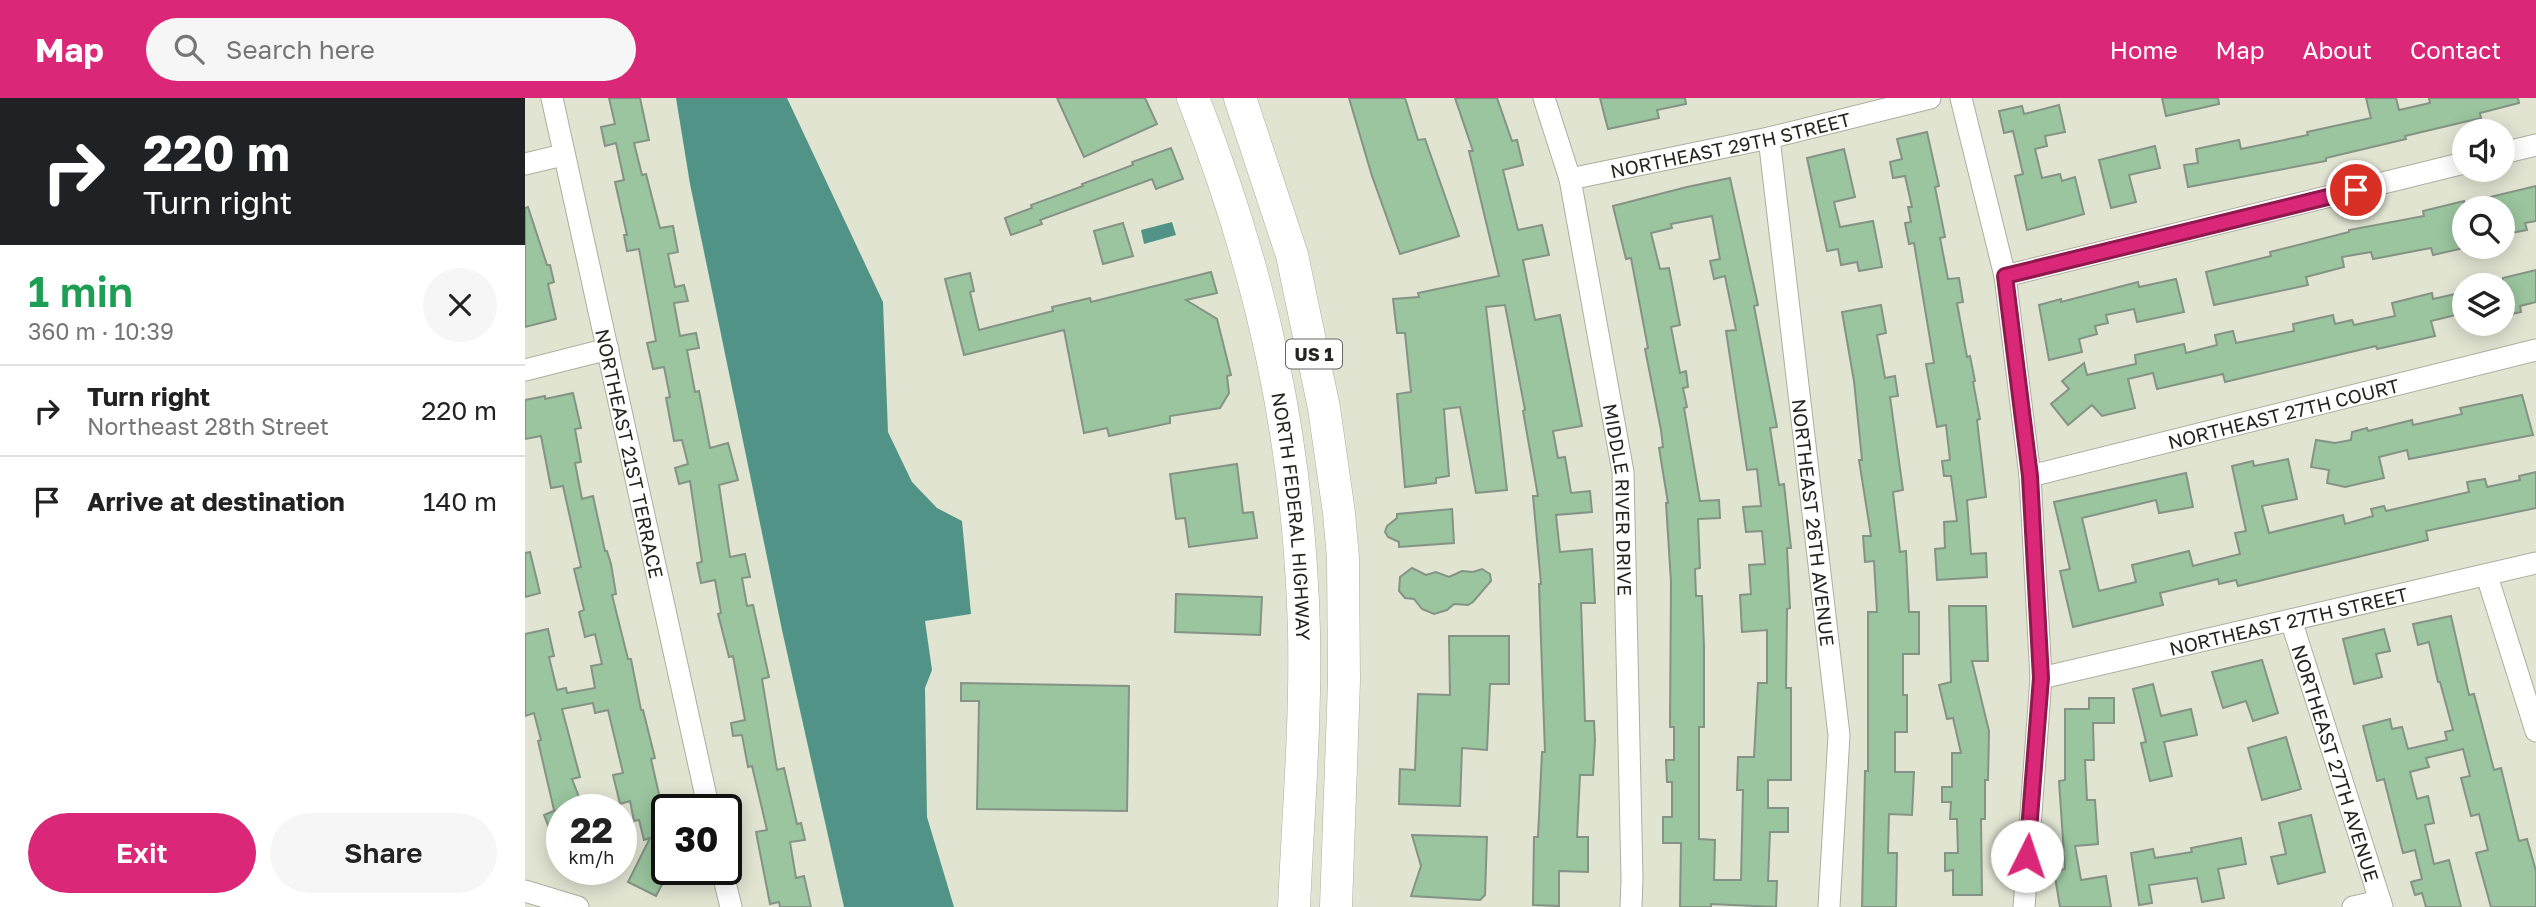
<!DOCTYPE html>
<html lang="en">
<head>
<meta charset="utf-8">
<style>
  body { margin:0; font-family:"Golos Text",sans-serif; background:#f6f6f6; color:#222; height:100vh; display:flex; flex-direction:column; font-size:26px; white-space:nowrap }
  * { box-sizing:border-box; margin:0 }
  p { font-size:23px; color:#767676 }
  .icon { flex:none; width:38px; height:38px; fill:none; stroke:currentColor; stroke-width:2; stroke-linecap:round; stroke-linejoin:round }
  .map { position:relative; flex:1; overflow:hidden }
  .panel { display:flex; flex-direction:column; background:#fff; width:525px }
  .panel>* { flex:none }
  .banner { background:#202124; color:#fff; overflow:hidden }
  .controls { position:absolute; left:1927px; top:21px; display:grid; gap:14px }
  .controls a { display:grid; place-items:center; width:63px; height:63px; border-radius:50%; background:#fff; box-shadow:0 4px 18px #0003; font-size:35px }
  .speed { position:absolute; left:21px; top:696px; display:flex; gap:14px; font-size:35px; font-weight:700; text-align:center }
  .speed>* { display:grid; place-content:center; width:91px; height:91px; border-radius:50%; background:#fff; box-shadow:0 4px 18px #0003; line-height:1 }
  .speed small { font-size:18px; font-weight:400 }
  .speed .limit { border:4px solid #111; border-radius:10px; background:#fff; color:#111 }
  .pin { position:absolute; display:grid; place-items:center; width:60px; height:60px; color:#fff; margin:-30px; border:4px solid #fff; border-radius:50%; box-shadow:0 2px 7px #0007 }
  .me { position:absolute; width:77px; margin:-38px; rotate:4deg; stroke-linejoin:round; filter:drop-shadow(0 0 5px #0008) }
  .turn { display:flex; align-items:center; gap:24px; height:147px; padding:0 28px; font-size:32px }
  .turn .icon { width:91px; height:91px; stroke-width:2.5 }
  .turn b { display:block; font-size:49px; line-height:60px }
  .round { display:grid; place-items:center; flex:none; width:74px; height:74px; border-radius:37px; background:#f6f6f6 }
  .head { display:flex; align-items:center; justify-content:space-between; height:119px; padding:0 28px }
  h1 { font-size:42px; font-weight:600; line-height:52px; color:#1e9e55 }
  .primary-button { display:flex; gap:14px; margin-top:auto; padding:14px 28px }
  .primary-button a { flex:1; height:80px; border-radius:42px; background:#db2777; color:#fff; font-size:28px; font-weight:600; line-height:80px; text-align:center }
  .primary-button a+a { background:#f6f6f6; color:#222 }
  ul { padding:0; list-style:none }
  li { display:flex; align-items:center; gap:21px; height:91px; padding:0 28px; border-top:2px solid #e0e0e0 }
  li div { flex:1 }
  li b { display:block; font-size:26px }
  li em { font-style:normal }
  header { display:flex; align-items:center; gap:42px; box-sizing:border-box; height:98px; padding:0 35px; background:#db2777; color:#fff }
  header strong { font-size:33px }
  nav { display:flex; gap:38px; margin-inline-start:auto; font-size:24px }
  .search { width:490px; height:63px; background:#f6f6f6; display:flex; align-items:center; gap:18px; box-sizing:border-box; padding:0 24px; border-radius:38px; color:#767676; font-size:26px }
  main { display:flex; flex:1; min-height:0 }
  .map>svg:first-child { display:block }
</style>
</head>
<body>
<header>
<strong>Map</strong>
<div class="search"><svg class="icon" aria-label="search" viewBox="0 0 24 24"><circle cx="10" cy="10" r="6"/><path d="M15 15l6 6"/></svg>Search here</div>
<nav><a>Home</a><a>Map</a><a>About</a><a>Contact</a></nav>
</header>
<main>
<section class="panel">
<div class="banner">
<div class="turn"><svg class="icon" aria-label="right" viewBox="0 0 24 24"><path d="M7 20v-9h11M14 6l5 5-5 5"/></svg><div><b>220 m</b>Turn right</div></div>
</div>
<div class="head"><div><h1>1 min</h1><p>360 m · 10:39</p></div><a class="round"><svg class="icon" aria-label="close" viewBox="0 0 24 24"><path d="M6 6l12 12M18 6L6 18"/></svg></a></div>
<ul>
<li><svg class="icon" aria-label="right" viewBox="0 0 24 24"><path d="M7 20v-9h11M14 6l5 5-5 5"/></svg><div><b>Turn right</b><p>Northeast 28th Street</p></div><em>220 m</em></li>
<li><svg class="icon" aria-label="arrive" viewBox="0 0 24 24"><path d="M6 21V4h12l-3 4 3 4H6"/></svg><div><b>Arrive at destination</b></div><em>140 m</em></li>
</ul>
<div class="primary-button"><a>Exit</a><a>Share</a></div>
</section>
<div class="map">
<svg width="2011" height="809" viewBox="0 0 2011 809">
  <rect width="100%" height="100%" fill="#e1e4d1"/>
  <g fill="#519487">
    <path d="M151,0H262L358,204L363,334L387,384L412,410L437,423L446,516L400,523L407,572L400,590L402,719L429,809H319L257,532L165,86Z"/>
    <path d="M647,124L651,137L619,146L616,132Z"/>
  </g>
  <g fill="#9ac59e" stroke="#859386" stroke-width="2" fill-rule="evenodd">
    <path d="M84,0H115L124,42L109,45L117,77L121,76L135,130L148,128L153,154L143,156L150,189L159,187L163,203L149,205L155,238L171,235L174,250L162,252L170,294L174,293L185,350L203,345L213,382L194,387L205,459L220,456L225,479L217,480L222,508L228,507L244,579L237,581L252,672L259,670L272,726L276,725L280,742L265,744L271,780L279,778L286,809H255L254,804L245,806L231,734L242,732L227,668L223,669L217,637L208,638L206,625L220,622L208,558L204,559L193,516L196,515L190,482L176,485L172,465L177,464L165,383L154,386L150,370L163,366L157,342L149,343L141,300L145,299L139,269L128,271L122,245L131,243L114,151L102,153L99,137H102L90,84L99,82L91,45L80,48L76,29L90,26Z"/>
    <path d="M532,0H620L632,26L559,59Z"/>
    <path d="M824,0H880L893,42L900,41L934,138L875,156L847,78Z"/>
    <path d="M930,0H972L987,43L992,42L998,67L978,72L993,132L1017,127L1024,157L998,162L1010,222L1035,217L1057,328L1028,333L1033,360L1040,359L1046,395L1065,393L1067,414L1031,417L1035,454L1067,451L1070,505H1056L1060,623H1069L1070,642L1068,677H1055L1052,739H1063V774L1034,773V808L1008,807L1009,739H1013L1017,654H1020L1014,486H1016L1008,398H1013L998,313L1000,312L980,207L961,209L982,392L951,395L935,309L919,311L924,378L911,380V385L880,389L872,296L886,294L880,235H872L868,201L894,199L893,195L974,178L944,53H948Z"/>
    <path d="M1075,0H1160L1161,6L1132,12L1134,20L1083,31Z"/>
    <path d="M1637,0H1693L1694,6L1641,18Z"/>
    <path d="M1841,0H1871L1874,12L1905,5L1904,0H1993L1994,5L1955,15L1956,20L1880,38L1881,41L1801,60V63L1663,89L1659,67L1673,65L1671,51L1714,42L1716,51L1783,37L1782,34L1846,20Z"/>
    <path d="M1534,7L1540,34L1520,38L1522,48L1510,51L1517,80L1535,76L1537,83L1550,79L1559,116L1502,132L1490,78L1498,76L1488,33L1479,35L1474,13L1497,8L1499,16Z"/>
    <path d="M1402,34L1414,88L1410,89L1420,139L1415,140L1423,181L1434,180L1438,204L1432,205L1442,259L1445,258L1450,283L1448,284L1455,321L1452,322L1461,399L1442,402L1446,456L1461,455L1462,479L1412,482L1410,451L1420,450L1419,424L1432,423L1426,378H1419L1417,363L1425,362L1421,327L1412,329L1401,266L1409,265L1389,145L1384,146L1380,125L1386,124L1383,109H1387L1380,78L1368,80L1365,64L1377,61L1372,41Z"/>
    <path d="M1630,48L1635,70L1604,77L1611,104L1586,110L1574,62Z"/>
    <path d="M646,50L658,81L631,91L627,81L515,122L517,126L486,137L480,120L507,110L506,107L558,88L557,86L608,67L607,64Z"/>
    <path d="M1319,51L1330,99L1309,104L1315,129L1348,123L1357,169L1334,173L1332,164L1316,167L1313,151L1302,153L1282,60Z"/>
    <path d="M1205,80L1233,207L1229,208L1252,329L1245,330L1254,387L1259,386L1266,450H1262L1265,510L1262,511L1261,590H1266V682H1243V710H1263V734H1245L1243,783H1252L1251,809L1186,806V809H1155L1156,745H1138V719H1147V684H1142L1141,662H1149V629H1145L1146,484L1141,405H1143L1134,350L1138,349L1136,332L1120,251L1123,250L1106,160L1101,161L1088,108L1162,89ZM1187,118L1195,161L1185,163L1189,181L1200,178L1211,232L1201,233L1222,372L1232,371L1236,408L1218,409L1221,434L1237,433L1240,466L1224,467L1226,496L1215,497L1217,534L1242,532V585H1233L1229,659H1213L1212,692H1218L1216,782H1189L1190,742L1174,741V629H1179V549L1177,498H1171L1170,471L1175,470L1173,421L1195,420L1194,402L1175,403L1159,310L1162,309L1158,290L1163,289L1161,273L1155,275L1146,229L1155,227L1144,170L1135,171L1126,135L1147,130L1146,126Z"/>
    <path d="M2011,88V123L2000,125L2002,132L1986,135L1980,110H1941L1940,105Z"/>
    <path d="M1939,103V150L1908,157L1906,150L1848,161L1846,154L1817,159L1819,169L1781,179L1783,187L1689,207L1681,174L1746,158L1745,154L1824,134V132L1899,118L1898,113Z"/>
    <path d="M3,109L22,167H25L29,184L23,186L31,221L0,229V110Z"/>
    <path d="M598,125L608,158L578,166L569,133Z"/>
    <path d="M2011,172V204L1995,208L1996,214L1978,218V180Z"/>
    <path d="M686,174L692,195L661,202L692,221L706,277L702,278L704,295L695,310L645,318V325L584,338L582,330L559,335L539,232L439,257L420,181L445,175L449,193L445,194L454,232L528,213L527,209L565,200L566,204Z"/>
    <path d="M1651,181L1659,214L1612,224L1609,211L1581,217L1583,225L1570,228L1572,236L1554,241L1557,254L1524,262L1514,207L1536,201V204L1613,184L1614,189Z"/>
    <path d="M1939,194V215L1906,223L1910,238L1852,251L1851,248L1700,284L1698,276L1632,291L1628,275L1603,281L1610,310L1577,318L1567,307L1543,327L1526,306L1544,291L1537,283L1559,265L1562,277L1611,266L1610,257L1659,246L1661,255L1692,247L1690,237L1708,233L1711,245L1769,233L1768,226L1808,217L1810,226L1827,222L1829,227L1870,218L1867,205L1907,195L1908,201Z"/>
    <path d="M1356,207L1361,235L1352,237L1360,280L1370,278L1373,298L1365,299L1378,392L1368,394L1375,454L1381,453L1384,514H1394V556H1378V597H1382V634H1370V674H1389L1387,717L1364,716L1363,755H1372L1371,809H1337L1340,673H1343V514H1352L1349,463L1340,464L1338,438H1346L1334,362H1337L1329,283L1317,214Z"/>
    <path d="M48,295L56,330L50,331L56,364L50,365L57,401L68,398L80,453H82L86,466L91,496L87,497L103,561H106L116,612H118L130,660L126,661L138,714L142,707V777L131,798L103,784L125,740L119,742L114,722L109,723L105,703L95,706L88,677L98,675L83,612L70,615L68,605L37,611L55,679L47,681L59,712H37L36,759L19,717L31,712H29L13,643L16,642L9,615L0,618V536L23,531L29,558L24,559L32,592L41,590L42,595L70,590L66,568L77,566L70,536L60,539L54,514L59,512L49,471L56,469L38,388L26,390L16,338L0,341V302L20,298V301Z"/>
    <path d="M1997,297L2008,337L1884,361L1882,352L1854,359L1859,380L1820,389L1802,385L1804,372L1786,369L1791,342L1810,345L1826,342L1827,334L1842,330L1843,333L1887,322L1888,327L1937,316L1935,310Z"/>
    <path d="M1763,361L1772,401L1737,408L1744,435L1818,417L1820,426L1848,418L1846,411L1859,408L1861,413L1944,394L1942,384L1960,381L1962,389L1995,382L1994,378L2011,374V410L1901,433L1903,442L1713,488L1711,482L1694,486L1693,481L1635,495L1638,507L1548,529L1535,473L1545,471L1529,404L1661,375L1668,409L1634,415L1631,402L1557,420L1574,493L1611,484L1607,467L1664,453L1668,468L1715,456L1710,435L1721,433L1707,368L1728,363L1729,368Z"/>
    <path d="M712,366L718,415L728,414L732,440L664,449L660,420L651,421L645,376Z"/>
    <path d="M927,411L929,445L874,449V444L863,439L860,434L862,428L872,420V416Z"/>
    <path d="M5,454L15,495L0,499V455Z"/>
    <path d="M887,470L901,477L911,474L924,479L937,473L948,474L957,471L965,476L966,483L948,504L943,507L929,506L922,512L909,516L897,511L889,501L880,500L874,493L875,479Z"/>
    <path d="M651,496L737,499L735,537L650,534Z"/>
    <path d="M1424,508H1461L1463,563H1447L1464,633L1463,682H1460V721H1456L1457,797H1428V772L1420,773V755H1433L1432,721H1425L1426,704H1417V689H1427V655H1436L1428,620L1422,621L1414,587L1426,584Z"/>
    <path d="M1926,518L1944,597L1949,596L1969,672L1976,670L1994,743L2002,741L2011,773V809H1966L1951,755L1963,752L1954,716L1946,718L1936,680L1945,678L1938,651L1901,660L1904,669L1885,674L1892,701L1903,698L1909,725L1900,727L1909,766L1924,762L1936,809H1901L1897,795L1890,797L1886,784L1897,781L1890,752L1878,755L1859,681L1852,683L1838,628L1865,621L1867,631L1877,629L1883,651L1922,642L1920,634L1928,632L1915,584H1913L1904,544L1893,547L1888,526Z"/>
    <path d="M1859,531L1865,553L1851,556L1857,579L1829,586L1818,541Z"/>
    <path d="M924,538H984V586H965L962,652L937,650L935,708L874,706L875,671L890,672L893,596L925,597Z"/>
    <path d="M1737,562L1753,615L1728,623L1721,603L1698,610L1687,574Z"/>
    <path d="M436,585L604,588L602,713L452,711L454,603H436Z"/>
    <path d="M1628,586L1636,618L1666,611L1672,637L1639,644L1647,678L1625,683L1616,645L1621,644L1608,591Z"/>
    <path d="M1564,600H1589V625H1568L1569,662H1560L1562,702H1570L1573,746L1550,748L1556,782L1581,778L1586,809H1535L1529,773L1540,771L1534,683L1540,682V611H1564Z"/>
    <path d="M1761,639L1776,691L1737,702L1723,650Z"/>
    <path d="M1786,717L1800,774L1753,786L1746,759L1761,756L1754,725Z"/>
    <path d="M887,737L962,739L960,797L955,802L886,798L896,768Z"/>
    <path d="M1716,740L1721,766L1693,771L1699,800L1677,804L1672,780L1624,787L1627,805L1614,807L1606,755L1628,751L1630,760L1667,754L1666,750Z"/>
  </g>
  <g fill="none" stroke-linecap="round" stroke-linejoin="round">
    <defs>
      <g id="minor">
        <path id="s1" d="M27,0L184,712"/>
        <path id="s2" d="M1019,0L1045,81L1098,374L1107,781L1106,809"/>
        <path d="M1436,0L1480,178L1505,378L1516,580L1499,809"/>
        <path id="s3" d="M1244,40L1314,637L1304,809"/>
        <path d="M1978,55L2011,47"/>
        <path d="M0,66L38,57"/>
        <path id="s4" d="M1045,81L1244,40L1405,0"/>
        <path d="M1480,178L1939,65"/>
        <path d="M0,272L83,251"/>
        <path id="s5" d="M1505,378L2011,252"/>
        <path d="M1962,478L2011,633"/>
        <path id="s6" d="M1766,522L1857,809"/>
        <path id="s7" d="M1516,580L2011,465"/>
        <path d="M197,772L206,809"/>
        <path d="M0,793L53,809"/>
        <path d="M1828,809L1855,803"/>
      </g>
      <g id="primary">
        <path id="s8" d="M668,0C737,175 774,344 779,533C781,625 773,717 769,809"/>
        <path d="M715,0L767,157L799,310L814,415L818,460L819,583L811,809"/>
      </g>
    </defs>
    <use href="#minor" stroke="#acaf9d" stroke-width="23"/>
    <use href="#primary" stroke="#acaf9d" stroke-width="33"/>
    <use href="#minor" stroke="#fff" stroke-width="21"/>
    <use href="#primary" stroke="#fff" stroke-width="32"/>
  </g>
  <g fill="none" stroke-linecap="round" stroke-linejoin="round">
    <defs>
      <path id="route" d="M1502,758L1516,580L1505,378L1480,178L1831,92"/>
    </defs>
    <use href="#route" stroke="#8e194d" stroke-width="18"/>
    <use href="#route" stroke="#db2777" stroke-width="12"/>
  </g>
  <g text-anchor="middle" dominant-baseline="central" stroke-width="5" stroke-linejoin="round" paint-order="stroke">
    <rect fill="#fff" stroke="#666762" stroke-width="2" x="761" y="241.5" width="56" height="29" rx="5"/>
    <g font-size="18" font-weight="bold" fill="#25261f">
      <text x="789" y="256">US 1</text>
    </g>
    <g font-size="19" fill="#25261f" stroke="#fff">
      <text stroke="none"><textPath href="#s4" startOffset="164">NORTHEAST 29TH STREET</textPath></text>
      <text stroke="none"><textPath href="#s5" startOffset="261">NORTHEAST 27TH COURT</textPath></text>
      <text stroke="none"><textPath href="#s1" startOffset="364">NORTHEAST 21ST TERRACE</textPath></text>
      <text stroke="none"><textPath href="#s2" startOffset="410">MIDDLE RIVER DRIVE</textPath></text>
      <text stroke="none"><textPath href="#s8" startOffset="432">NORTH FEDERAL HIGHWAY</textPath></text>
      <text stroke="none"><textPath href="#s3" startOffset="387">NORTHEAST 26TH AVENUE</textPath></text>
      <text stroke="none"><textPath href="#s7" startOffset="254">NORTHEAST 27TH STREET</textPath></text>
      <text stroke="none"><textPath href="#s6" startOffset="150">NORTHEAST 27TH AVENUE</textPath></text>
    </g>
  </g>
</svg>
<div class="controls">
<a><svg class="icon" aria-label="sound" viewBox="0 0 24 24"><path d="M4 9h4l5-4v14l-5-4H4zM17 9q2 3 0 6"/></svg></a>
<a><svg class="icon" aria-label="search" viewBox="0 0 24 24"><circle cx="10" cy="10" r="6"/><path d="M15 15l6 6"/></svg></a>
<a><svg class="icon" aria-label="layers" viewBox="0 0 24 24"><path d="M12 4l9 5-9 5-9-5zM3 14l9 5 9-5"/></svg></a>
</div>
<div class="speed"><div>22<small>km/h</small></div><div class="limit">30</div></div>
<div class="pin" style="left:1831px;top:92px;background:#d93025"><svg class="icon" aria-label="arrive" viewBox="0 0 24 24"><path d="M6 21V4h12l-3 4 3 4H6"/></svg></div>
<svg class="me" style="left:1502px;top:758px" viewBox="-20 -20 40 40"><circle r="19" fill="#fff"/><path d="M0-13L10 11 0 6-10 11z" fill="#db2777"/></svg>
</div>
</main>
</body>
</html>
